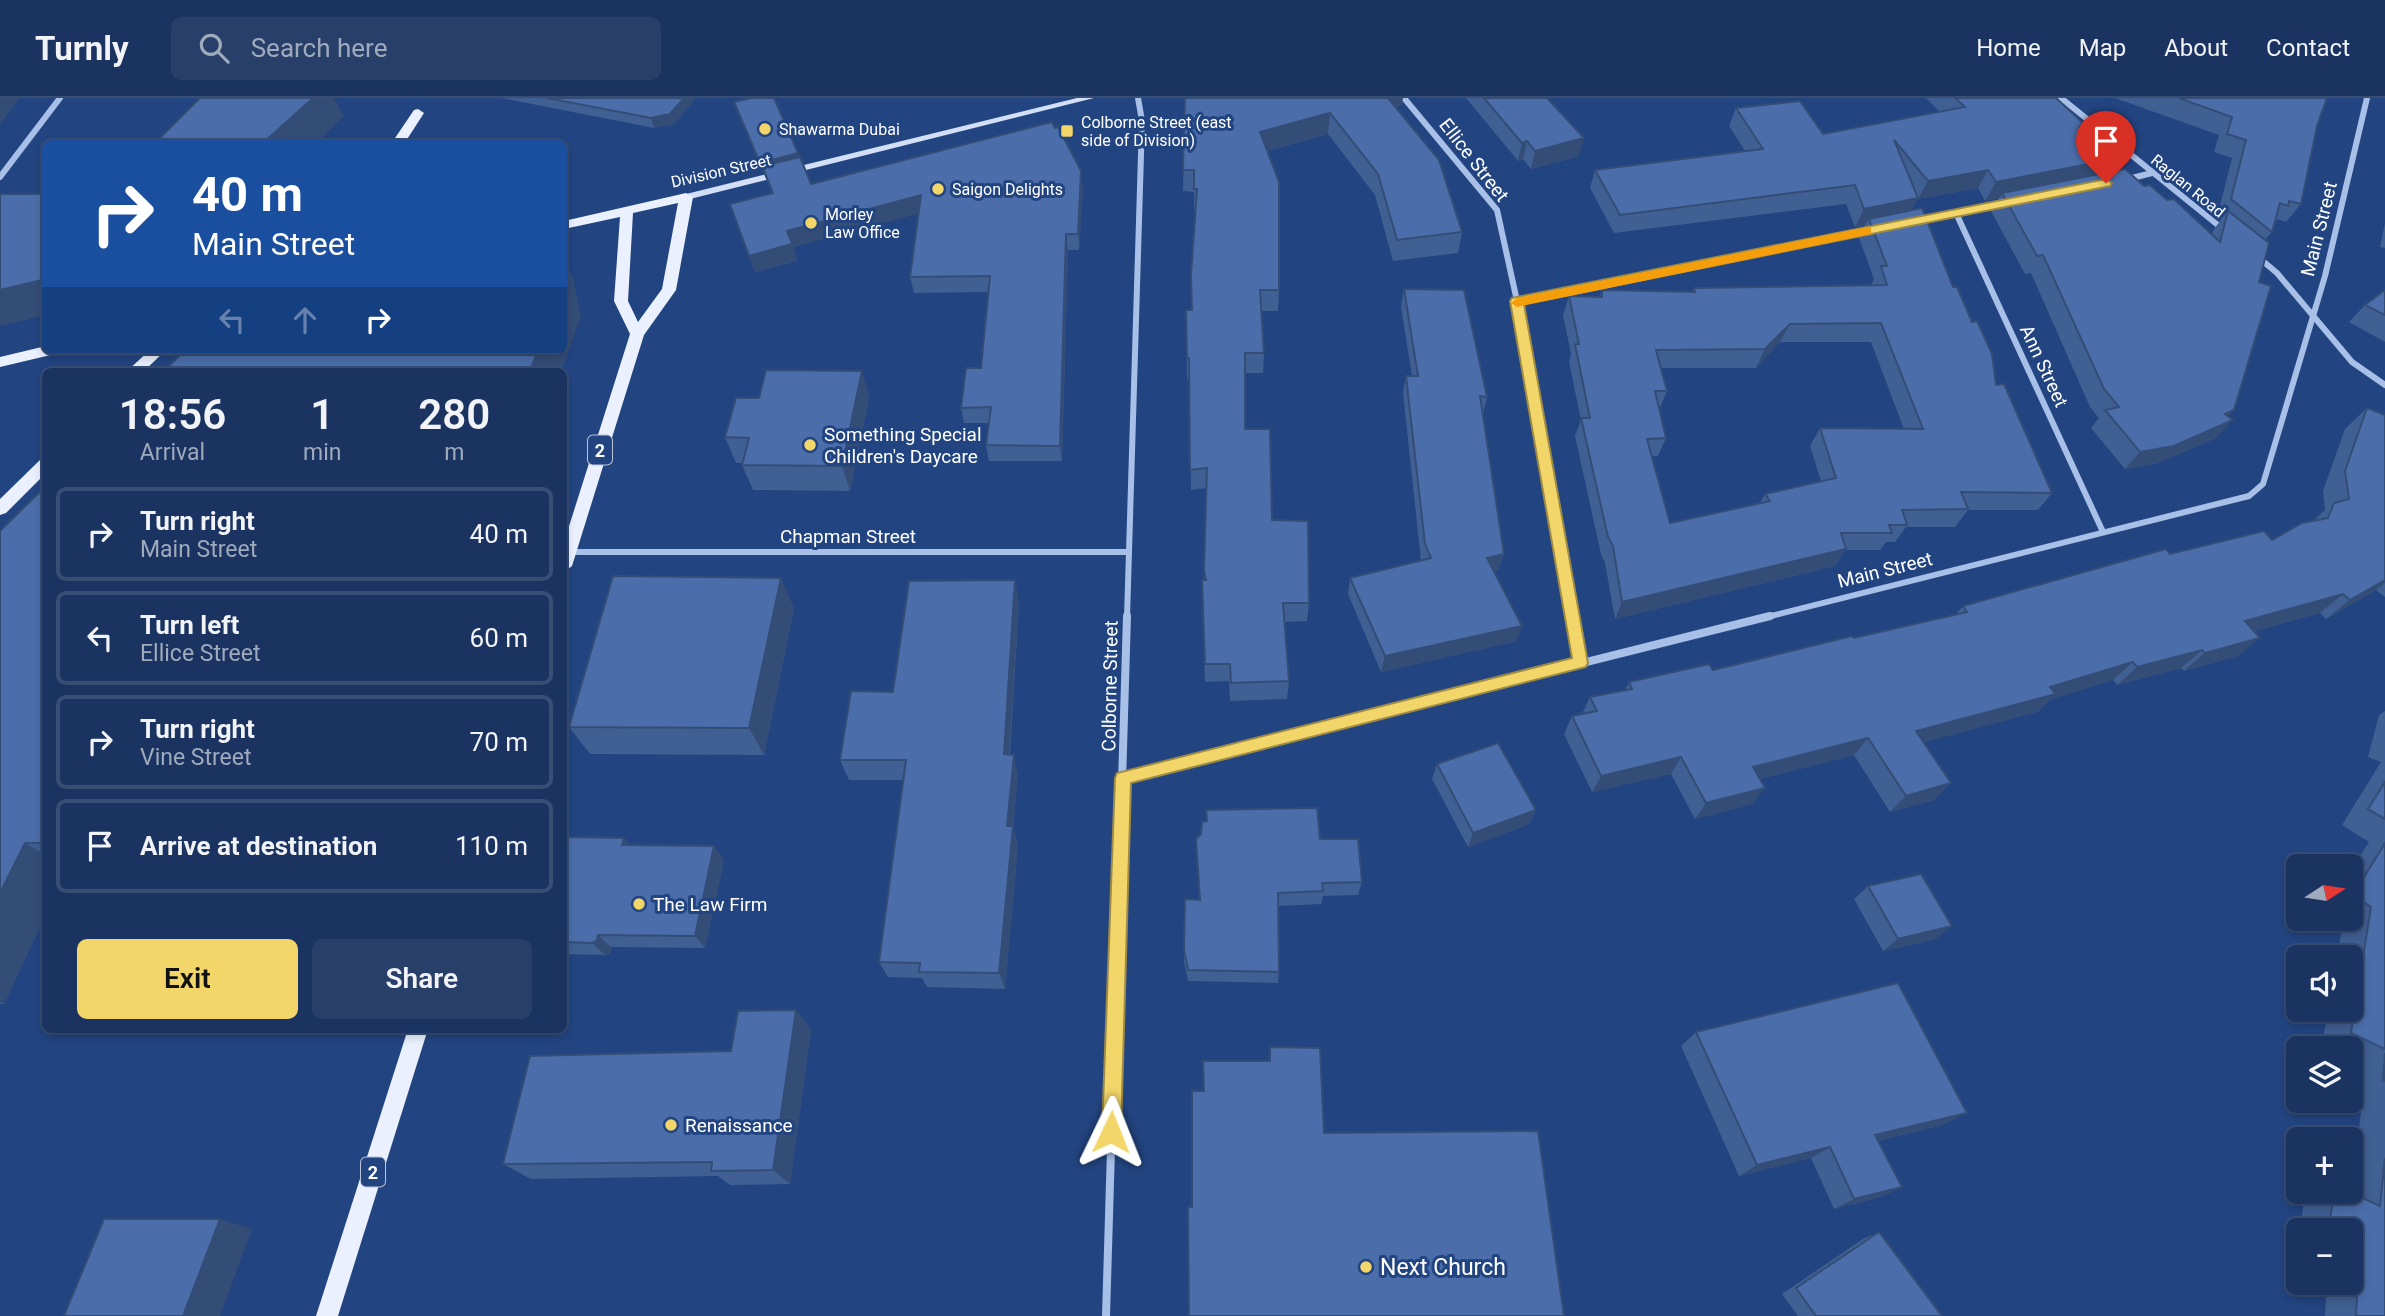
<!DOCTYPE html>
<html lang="en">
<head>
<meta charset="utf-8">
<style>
  body { margin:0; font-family:Roboto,sans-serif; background:#273f69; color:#f1f3f6; height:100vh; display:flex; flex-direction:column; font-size:26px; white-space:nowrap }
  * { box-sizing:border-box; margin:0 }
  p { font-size:23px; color:#9faabd }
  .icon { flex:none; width:38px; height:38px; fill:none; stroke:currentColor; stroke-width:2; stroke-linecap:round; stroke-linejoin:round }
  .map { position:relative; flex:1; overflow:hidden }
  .panel { position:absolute; left:42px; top:270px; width:525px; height:665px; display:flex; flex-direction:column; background:#1a3360; border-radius:10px; box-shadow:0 4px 10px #0003,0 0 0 2px #384e75 }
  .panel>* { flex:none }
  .top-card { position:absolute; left:42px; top:42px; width:525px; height:214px; border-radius:10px; box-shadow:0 4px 10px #0003,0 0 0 2px #384e75; background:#1a4fa0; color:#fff; overflow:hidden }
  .needle { width:46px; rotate:78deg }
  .fabs { position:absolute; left:2286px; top:756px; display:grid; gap:14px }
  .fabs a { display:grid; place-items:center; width:77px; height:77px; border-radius:10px; background:#1a3360; box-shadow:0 4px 10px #0003,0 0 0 2px #384e75; font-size:35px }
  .pin { position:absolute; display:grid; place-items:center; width:60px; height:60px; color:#fff; margin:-72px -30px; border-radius:50% 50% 50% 0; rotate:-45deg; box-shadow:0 0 7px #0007 }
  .pin .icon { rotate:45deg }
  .me { position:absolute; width:77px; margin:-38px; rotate:2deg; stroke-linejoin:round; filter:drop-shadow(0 0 5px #0008) }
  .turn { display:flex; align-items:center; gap:24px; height:147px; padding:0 35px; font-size:32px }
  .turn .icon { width:91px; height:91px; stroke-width:2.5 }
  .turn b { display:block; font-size:49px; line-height:60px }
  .lanes { display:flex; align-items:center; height:66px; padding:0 35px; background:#0003; justify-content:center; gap:35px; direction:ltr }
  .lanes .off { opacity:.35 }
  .eta { display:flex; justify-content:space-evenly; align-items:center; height:119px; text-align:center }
  .eta b { font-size:42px; font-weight:600; line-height:49px }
  .action { display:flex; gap:14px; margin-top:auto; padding:14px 35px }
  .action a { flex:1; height:80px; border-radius:10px; background:#f3d66a; color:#111; font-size:28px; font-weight:600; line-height:80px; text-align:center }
  .action a+a { background:#273f69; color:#f1f3f6 }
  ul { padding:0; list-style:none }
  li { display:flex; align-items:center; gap:21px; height:94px; margin:0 14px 10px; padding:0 21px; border:4px solid #384e75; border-radius:10px }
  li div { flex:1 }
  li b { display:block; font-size:26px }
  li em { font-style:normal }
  header { display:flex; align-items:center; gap:42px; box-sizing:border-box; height:98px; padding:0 35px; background:#1a3360; border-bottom:2px solid #384e75 }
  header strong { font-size:33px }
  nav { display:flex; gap:38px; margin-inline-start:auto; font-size:24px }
  .search { width:490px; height:63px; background:#273f69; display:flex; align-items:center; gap:18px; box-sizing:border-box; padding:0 24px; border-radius:10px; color:#9faabd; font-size:26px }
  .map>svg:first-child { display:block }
</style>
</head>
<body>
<header>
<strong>Turnly</strong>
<div class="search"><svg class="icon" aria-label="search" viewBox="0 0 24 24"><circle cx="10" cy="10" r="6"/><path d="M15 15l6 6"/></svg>Search here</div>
<nav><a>Home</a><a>Map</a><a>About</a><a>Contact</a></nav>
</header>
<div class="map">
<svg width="2385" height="1218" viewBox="0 0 2385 1218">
  <rect width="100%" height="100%" fill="#224480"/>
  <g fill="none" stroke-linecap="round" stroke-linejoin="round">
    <g stroke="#a8c0e7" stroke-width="6">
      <path d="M1404,0L1497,112L1517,203L1572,520"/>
      <path d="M2061,0L2224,132"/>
      <path d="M0,79L60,0"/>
      <path d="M2128,81L2152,75"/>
      <path d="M1956,115L2103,434"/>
      <path d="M1919,123L2003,106"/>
      <path d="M2258,159L2277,175L2352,264L2385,287"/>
      <path d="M1517,203L1869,133"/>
      <path d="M569,454H1129"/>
      <path d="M1127,520L1142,23L1138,0"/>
      <path d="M1763,520L2249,398L2263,386L2325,178L2367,0"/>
    </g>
    <g stroke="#a8c0e7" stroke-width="8">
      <path d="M1572,518L1580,565"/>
      <path d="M1123,680L1770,518"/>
      <path d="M1106,1218L1127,518"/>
    </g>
    <path fill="#d2dff6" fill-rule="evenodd" d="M1077,0H1094L686,102L681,99L686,96Z"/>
    <g fill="#eaf0fd" fill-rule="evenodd">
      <path d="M418,11L424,15L404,46H391L414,12Z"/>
      <path d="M686,95L693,99L676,192L644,237L572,468L564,474V444L630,236L614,203L620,119L564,131V123ZM678,105L662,191L638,224L628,203L633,115Z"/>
      <path d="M46,248V252H57L55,256L0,269V259Z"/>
      <path d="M150,252H166L144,273H127Z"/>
      <path d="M46,359V375L6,415L0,417V401L41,361Z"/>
      <path d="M408,931H428L338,1218H316Z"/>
    </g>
  </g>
  <g fill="#405f92" fill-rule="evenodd">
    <path d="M501,0H696L674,26L654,30Z"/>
    <path d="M1185,0L1402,7L1395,9L1462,134L1458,155L1393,163L1375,97L1328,36L1267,53L1279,192L1278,213H1261L1264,255L1263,275H1245V331L1272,422L1309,505L1307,523L1284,524L1289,583L1287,601L1230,603L1229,583L1205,584L1202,500V482H1204L1206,390L1191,392L1189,281H1187L1186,212H1191V177L1195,112H1194V94L1183,93Z"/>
    <path d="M1466,0H1547L1579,58L1531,71L1523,61L1518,63Z"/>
    <path d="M1926,0H2056L2080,29L2114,61L2105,74L2144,88L2167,102L2212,136L2214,131L2221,122L2217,119L2232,60L2214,54L2219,37L2115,0H2327L2317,28L2301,106L2286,124L2277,121L2272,134L2265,142L2259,184L2228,318L2216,340L2158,365L2125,371L2091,330L2099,320L2090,309L2031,175L2025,176L1991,113L1999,100L1985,103L1978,90L1918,101L1911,112L1953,189L1996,287L2052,395L2038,412H1968L1955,429H1906L1895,444H1886L1880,452H1845L1835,468L1615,521L1605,465L1601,456L1575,338L1581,322L1569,264L1571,256L1563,217L1569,198L1600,199L1602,192L1693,194L1694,190L1871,187L1874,181L1859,140L1865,127L1855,129L1846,106L1614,135L1590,90L1595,72L1745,53L1729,28L1736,10L1823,36L1940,14ZM1780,244H1871L1904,331L1820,330L1810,348L1821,383L1765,396L1760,405L1670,425L1651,358H1658L1666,340L1659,312L1667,293L1661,270H1756Z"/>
    <path d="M734,4L798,55L811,86L1083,90L1079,152H1068L1062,363H989L986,347L989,325H964L961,310L981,270L988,194L914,195L910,179L919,115L793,149L797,163L755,174L730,106L772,95Z"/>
    <path d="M2385,125V150L2380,149Z"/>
    <path d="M1404,191L1487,299L1483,316L1504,456L1498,472L1494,473L1517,543L1381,574L1348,496L1350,480L1421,463L1403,295L1406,278H1412L1401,209Z"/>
    <path d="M2385,192V244L2349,224L2365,207Z"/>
    <path d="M862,273L869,299L850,393L753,392L742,367L743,365H736L725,339L759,300Z"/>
    <path d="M2367,310L2385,317V499L2376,492L2326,521L2320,515L2254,533L2238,558L2184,573L2181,570L2117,587L2113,582L2051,601L2037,614L1923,644L1934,702L1890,714L1854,657L1760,681L1752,706L1695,721L1671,676L1592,694L1564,636L1572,618L1582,616L1590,599L1625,592L1629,584L1713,572L1956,516L1963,508L2170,456L2272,442L2314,422L2325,412L2323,393L2345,331Z"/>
    <path d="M46,388V816L4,906H0V433Z"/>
    <path d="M1019,504L1010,657L1018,677L1013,730L1018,747L1005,891L927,889L922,880L888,879L879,864L903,682H849L840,662L893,594Z"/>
    <path d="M794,510L764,657L590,656L569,629Z"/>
    <path d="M2385,613V1218H2325L2327,1185H2350V1132H2300L2305,1096L2311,1094L2351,1095L2363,998L2353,993L2356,963L2350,960V950H2328L2322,947L2328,912H2350V859H2337L2343,824L2339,821H2350V773L2369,744L2342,727L2381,664L2368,659L2379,617Z"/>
    <path d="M1437,666L1536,712L1529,726L1468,749L1432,681Z"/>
    <path d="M1206,712L1320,741L1362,784L1358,797L1323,798L1321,806L1278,808L1279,874L1278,885L1188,883L1184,864V852L1199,802L1196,741L1201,736L1206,723Z"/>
    <path d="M564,739L629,747L724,762L705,850L611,849L610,855L605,857L564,856Z"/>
    <path d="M1868,788L1936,841L1883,853L1854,801Z"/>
    <path d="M796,912L811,931L790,1086L730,1087L718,1078L531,1081L503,1066L731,953Z"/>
    <path d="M1696,934L1943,1027L1878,1043L1902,1089L1880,1099L1834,1111L1811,1060L1739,1078L1681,948Z"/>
    <path d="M1879,1134L1942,1218H1798L1782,1196L1863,1141Z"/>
  </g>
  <g fill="#344d77">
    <path d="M0,0H20L0,26Z"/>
    <path d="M313,0H334L344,18L315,46H262Z"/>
    <path d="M684,0H696L674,26L654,30L651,20Z"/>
    <path d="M1380,0H1403L1402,7L1379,13Z"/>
    <path d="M1330,15L1328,36L1259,55L1260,34Z"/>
    <path d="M1584,40L1579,58L1531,71L1535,53Z"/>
    <path d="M1527,43L1523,61L1518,63L1522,45Z"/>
    <path d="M798,55L800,65L762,68L764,74H763L760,65Z"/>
    <path d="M2114,61L2102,79L2002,95L1999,100L1985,103L1996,84Z"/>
    <path d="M1988,72L1978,90L1918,101L1928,83Z"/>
    <path d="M1081,73L1083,90L1079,152L1078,136Z"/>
    <path d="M921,97L925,114L793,149L797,163L755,174L749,158L787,133Z"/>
    <path d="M1918,100L1908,118L1869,121L1865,127L1855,129L1864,111Z"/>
    <path d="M1066,136L1068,152L1062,363L1060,348Z"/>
    <path d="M564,162L573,181L581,219L561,273H530L538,252H564Z"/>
    <path d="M46,181V217L0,228V192Z"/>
    <path d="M1790,226L1780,244L1756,270L1765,251Z"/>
    <path d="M862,273L869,299L850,393L842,368Z"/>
    <path d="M2234,312L2218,328L2233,322L2216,340L2158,365L2125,371L2140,354Z"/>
    <path d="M1846,451L1835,468L1615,521L1622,504Z"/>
    <path d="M1504,456L1498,472L1482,476L1487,460Z"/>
    <path d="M781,480L794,510L764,657L749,630Z"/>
    <path d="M1015,482L1019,504L1008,676L1004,656Z"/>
    <path d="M2385,482V485L2376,492L2326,521L2350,502Z"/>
    <path d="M2343,496L2320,515L2223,541L2245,523Z"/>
    <path d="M1522,528L1517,543L1381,574L1385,558Z"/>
    <path d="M2260,540L2238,558L2184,573L2205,555Z"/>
    <path d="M2202,552L2181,570L2117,587L2137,569Z"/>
    <path d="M2133,564L2113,582L2051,601L2037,614L1900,651L1916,633L2050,589Z"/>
    <path d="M1868,640L1854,657L1741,686L1753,669Z"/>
    <path d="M1014,657L1018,677L1013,730L1018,747L1005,891L999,875L1007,728Z"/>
    <path d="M1681,659L1671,676L1592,694L1601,678Z"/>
    <path d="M1951,685L1934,702L1890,714L1906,698Z"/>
    <path d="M1765,690L1752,706L1695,721L1706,705Z"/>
    <path d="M1536,712L1529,726L1468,749L1473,735Z"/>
    <path d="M46,735V747L41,745Z"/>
    <path d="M624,740L635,754L622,747Z"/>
    <path d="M25,745L46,757V816L4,906L0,904V795Z"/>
    <path d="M714,748L724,762L705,850L695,838Z"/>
    <path d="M1952,828L1936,841L1883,853L1898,841Z"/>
    <path d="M598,837L611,849L610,855L605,857L592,845Z"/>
    <path d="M796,912L811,931L790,1086L773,1072Z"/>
    <path d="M1967,1015L1943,1027L1854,1049L1875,1037Z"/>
    <path d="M1830,1049L1811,1060L1739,1078L1757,1067Z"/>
    <path d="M1902,1089L1880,1099L1834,1111L1854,1101Z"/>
    <path d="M220,1121L252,1131L220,1218H183Z"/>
  </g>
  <g fill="#4b6eaa" stroke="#344d77" stroke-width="2" fill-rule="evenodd">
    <path d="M200,0H313L262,46H154Z"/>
    <path d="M547,0H684L670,16L651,20Z"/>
    <path d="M751,0H774L798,55L760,65L734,4Z"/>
    <path d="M1185,0H1388L1439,62L1462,134L1397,142L1378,76L1330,15L1260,34L1279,84V192H1260L1264,255H1245V331H1270L1272,422L1308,423L1309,505H1283L1289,583L1231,585L1230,566H1205L1202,482H1206L1204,472L1207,370L1190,372L1189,260H1187L1186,212H1192L1191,177L1197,91H1194V72H1183Z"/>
    <path d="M1484,0H1547L1584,40L1535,53L1527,43L1522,45Z"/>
    <path d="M1955,0H2056L2083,25L2080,29L2114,61L1996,84L1988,72L1928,83L1894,42L1918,100L1864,111L1855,87L1620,117L1595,72L1763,51L1736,10L1800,3L1823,36L1965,9Z"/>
    <path d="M2179,0H2327L2317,28L2301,106L2289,103L2288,108L2280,105L2272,134L2231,101L2246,42L2227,36L2232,19Z"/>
    <path d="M1052,24L1055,30L1058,29L1081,73L1078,136H1066L1060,348L986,347L991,309L961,310L966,270H981L990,178L910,179L921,97L787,133L792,146L749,158L730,106L773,95L762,68L800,59L811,86Z"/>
    <path d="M2125,71L2144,88L2150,87L2167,102L2174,101L2220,144L2228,113L2269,145L2259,184L2271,188L2234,312L2225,316L2233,322L2174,348L2140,354L2105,312L2119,309L2104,291L2043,157L2037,158L2002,95Z"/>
    <path d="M0,96H46V181L0,192Z"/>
    <path d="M1922,110L1953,189H1957L1972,224L1977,223L1992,256L1996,287L2004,286L2052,395L1961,394L1968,411L1902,412L1907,427H1889L1892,435H1841L1846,451L1622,504L1613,448L1608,439L1581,320H1590L1575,246H1579L1569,198L1602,199V192L1695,194L1694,190L1887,187L1881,168H1887L1869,121ZM1881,225L1923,331L1820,330L1836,380L1765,396L1770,403L1670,425L1647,341L1666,340L1655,293H1667L1656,252L1765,251L1790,226Z"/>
    <path d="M1404,191L1464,192L1487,299L1480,298L1504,456L1487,460L1522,528L1385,558L1350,480L1431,460L1425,446L1406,278H1418Z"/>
    <path d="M2385,192V217L2365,207Z"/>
    <path d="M185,252H538L530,273H164Z"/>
    <path d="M766,272L862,273L842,368L742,367L749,340L725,339L736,300H759Z"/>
    <path d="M2367,310L2385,317V482L2350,502L2343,496L2245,523L2260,540L2205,555L2202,552L2137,569L2133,564L2050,589L2056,596L1916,633L1951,685L1906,698L1868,640L1753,669L1765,690L1706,705L1681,659L1601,678L1572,618L1597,613L1590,599L1632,591L1629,584L1709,566L1713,572L1852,538L1854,540L1967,514L1963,508L2166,451L2170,456L2264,433L2272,442L2302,425L2328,420L2334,405L2349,401L2345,373Z"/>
    <path d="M46,388V735L41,745H25L0,795V433Z"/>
    <path d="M613,478L781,480L749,630L569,629Z"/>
    <path d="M1015,482L1004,656L1014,657L1007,728H1013L999,875L919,874L920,865L879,864L906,662H840L851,593L893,594L909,483Z"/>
    <path d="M1498,645L1536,712L1473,735L1437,666Z"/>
    <path d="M2385,684V721L2368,711Z"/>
    <path d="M1317,710L1320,741H1358L1362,784L1322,785L1323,793L1278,795L1279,874L1188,872L1184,852L1185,801L1200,802L1196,741L1201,736L1202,724L1207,723L1206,712Z"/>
    <path d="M564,739L624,740L622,747L714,748L695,838L598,837L597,842L592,845L564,844Z"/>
    <path d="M2385,745V951L2351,935L2371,809L2353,797Z"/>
    <path d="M1921,776L1952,828L1898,841L1868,788Z"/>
    <path d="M1898,885L1967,1015L1875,1037L1902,1089L1854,1101L1830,1049L1757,1067L1696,934Z"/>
    <path d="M796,912L773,1072L711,1073L712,1064L503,1066L530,958L731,953L738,913Z"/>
    <path d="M1270,949L1320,950L1324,1035L1538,1033L1564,1218H1189L1188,1109H1192V993H1204L1203,963H1270Z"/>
    <path d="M2385,955V983L2383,982Z"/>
    <path d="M2385,1060V1218H2356L2360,1145L2350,1140V1132H2335L2329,1129L2334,1094H2349L2380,1108Z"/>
    <path d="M104,1121H220L183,1218H64Z"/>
    <path d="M1879,1134L1942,1218H1816L1796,1190Z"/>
  </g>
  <path fill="#f3d66a" stroke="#9e8b45" stroke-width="2" d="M2106,81L2112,85L2110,88L1524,206L1588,565L1586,569L1131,685L1121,1034L1118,1040L1111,1043L1105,1040L1102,1034L1115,680L1117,675L1572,560L1510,203L1512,200Z"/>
  <path fill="#f59e0b" d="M1867,129L1871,130V136L1517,209L1511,205L1517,200Z"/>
  <g fill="#f3d66a" stroke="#224480" stroke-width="2.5">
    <circle cx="765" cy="31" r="7"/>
    <rect x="1060" y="26" width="14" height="14" rx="3.5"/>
    <circle cx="938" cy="91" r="7"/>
    <circle cx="811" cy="125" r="7"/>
    <circle cx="810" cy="347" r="7"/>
    <circle cx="639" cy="806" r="7"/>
    <circle cx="671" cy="1027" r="7"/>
    <circle cx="1366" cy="1169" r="7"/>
  </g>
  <g text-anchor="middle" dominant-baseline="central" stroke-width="6" stroke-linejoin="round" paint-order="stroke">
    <g font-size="16" fill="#fff" stroke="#224480" text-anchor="start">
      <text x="1081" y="24">Colborne Street (east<tspan x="1081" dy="18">side of Division)</tspan></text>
      <text x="779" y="31">Shawarma Dubai</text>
      <text x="952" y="91">Saigon Delights</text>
      <text x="825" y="116">Morley<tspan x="825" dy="18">Law Office</tspan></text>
    </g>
    <g font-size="16" fill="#fff" stroke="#224480">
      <text transform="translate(721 73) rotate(-13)">Division Street</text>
      <text transform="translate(2188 88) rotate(39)">Raglan Road</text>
    </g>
    <g fill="#224480" stroke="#bdc7d9" stroke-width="2">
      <rect x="588" y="337.5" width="24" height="29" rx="5"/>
      <rect x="361" y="1059.5" width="24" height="29" rx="5"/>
    </g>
    <g font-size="18" font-weight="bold" fill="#fff">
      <text x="600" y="352">2</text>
      <text x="373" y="1074">2</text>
    </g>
    <g font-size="19" fill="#fff" stroke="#224480">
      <text transform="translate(1474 62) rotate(52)">Ellice Street</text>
      <text transform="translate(2319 131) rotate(-76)">Main Street</text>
      <text transform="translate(2044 268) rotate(65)">Ann Street</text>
      <text x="848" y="438">Chapman Street</text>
      <text transform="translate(1885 472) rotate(-14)">Main Street</text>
      <text transform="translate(1110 588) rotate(-89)">Colborne Street</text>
    </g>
    <g font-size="19" fill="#fff" stroke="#224480" text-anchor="start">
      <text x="824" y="336">Something Special<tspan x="824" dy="22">Children's Daycare</tspan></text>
      <text x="653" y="806">The Law Firm</text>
      <text x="685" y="1027">Renaissance</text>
    </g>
    <g font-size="23" fill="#fff" stroke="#224480" text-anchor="start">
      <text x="1380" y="1169">Next Church</text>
    </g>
  </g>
</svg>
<div class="fabs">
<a><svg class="needle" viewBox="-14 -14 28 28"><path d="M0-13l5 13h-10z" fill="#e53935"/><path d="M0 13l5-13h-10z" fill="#9faabd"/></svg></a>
<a><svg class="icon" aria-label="sound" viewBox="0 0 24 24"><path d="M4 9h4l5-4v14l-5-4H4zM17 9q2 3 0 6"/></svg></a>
<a><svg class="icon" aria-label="layers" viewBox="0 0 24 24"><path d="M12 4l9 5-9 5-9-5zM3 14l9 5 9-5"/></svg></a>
<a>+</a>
<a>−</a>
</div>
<div class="pin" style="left:2106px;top:85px;background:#d93025"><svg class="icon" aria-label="arrive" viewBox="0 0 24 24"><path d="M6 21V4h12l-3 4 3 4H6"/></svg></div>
<svg class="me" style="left:1111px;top:1034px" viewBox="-20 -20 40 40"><path d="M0-17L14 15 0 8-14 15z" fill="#f3d66a" stroke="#fff" stroke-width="4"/></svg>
<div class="top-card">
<div class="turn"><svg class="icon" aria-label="right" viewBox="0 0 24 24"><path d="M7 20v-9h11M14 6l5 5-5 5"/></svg><div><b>40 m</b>Main Street</div></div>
<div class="lanes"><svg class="icon off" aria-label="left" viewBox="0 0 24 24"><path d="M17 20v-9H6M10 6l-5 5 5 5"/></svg><svg class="icon off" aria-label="ahead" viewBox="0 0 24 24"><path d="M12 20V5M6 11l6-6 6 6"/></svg><svg class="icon" aria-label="right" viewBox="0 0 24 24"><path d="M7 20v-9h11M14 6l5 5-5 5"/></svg></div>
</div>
<section class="panel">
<div class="eta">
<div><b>18:56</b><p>Arrival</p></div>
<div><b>1</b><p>min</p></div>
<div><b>280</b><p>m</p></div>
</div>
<ul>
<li><svg class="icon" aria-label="right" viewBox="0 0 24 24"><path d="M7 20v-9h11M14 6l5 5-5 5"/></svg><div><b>Turn right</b><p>Main Street</p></div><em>40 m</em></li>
<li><svg class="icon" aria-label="left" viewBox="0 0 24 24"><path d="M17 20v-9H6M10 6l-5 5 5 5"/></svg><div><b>Turn left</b><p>Ellice Street</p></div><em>60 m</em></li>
<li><svg class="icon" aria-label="right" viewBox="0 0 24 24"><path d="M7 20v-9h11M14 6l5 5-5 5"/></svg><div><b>Turn right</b><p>Vine Street</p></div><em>70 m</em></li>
<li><svg class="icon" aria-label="arrive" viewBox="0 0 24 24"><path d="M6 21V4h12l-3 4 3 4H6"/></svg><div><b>Arrive at destination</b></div><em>110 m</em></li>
</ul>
<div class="action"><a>Exit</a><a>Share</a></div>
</section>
</div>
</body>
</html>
